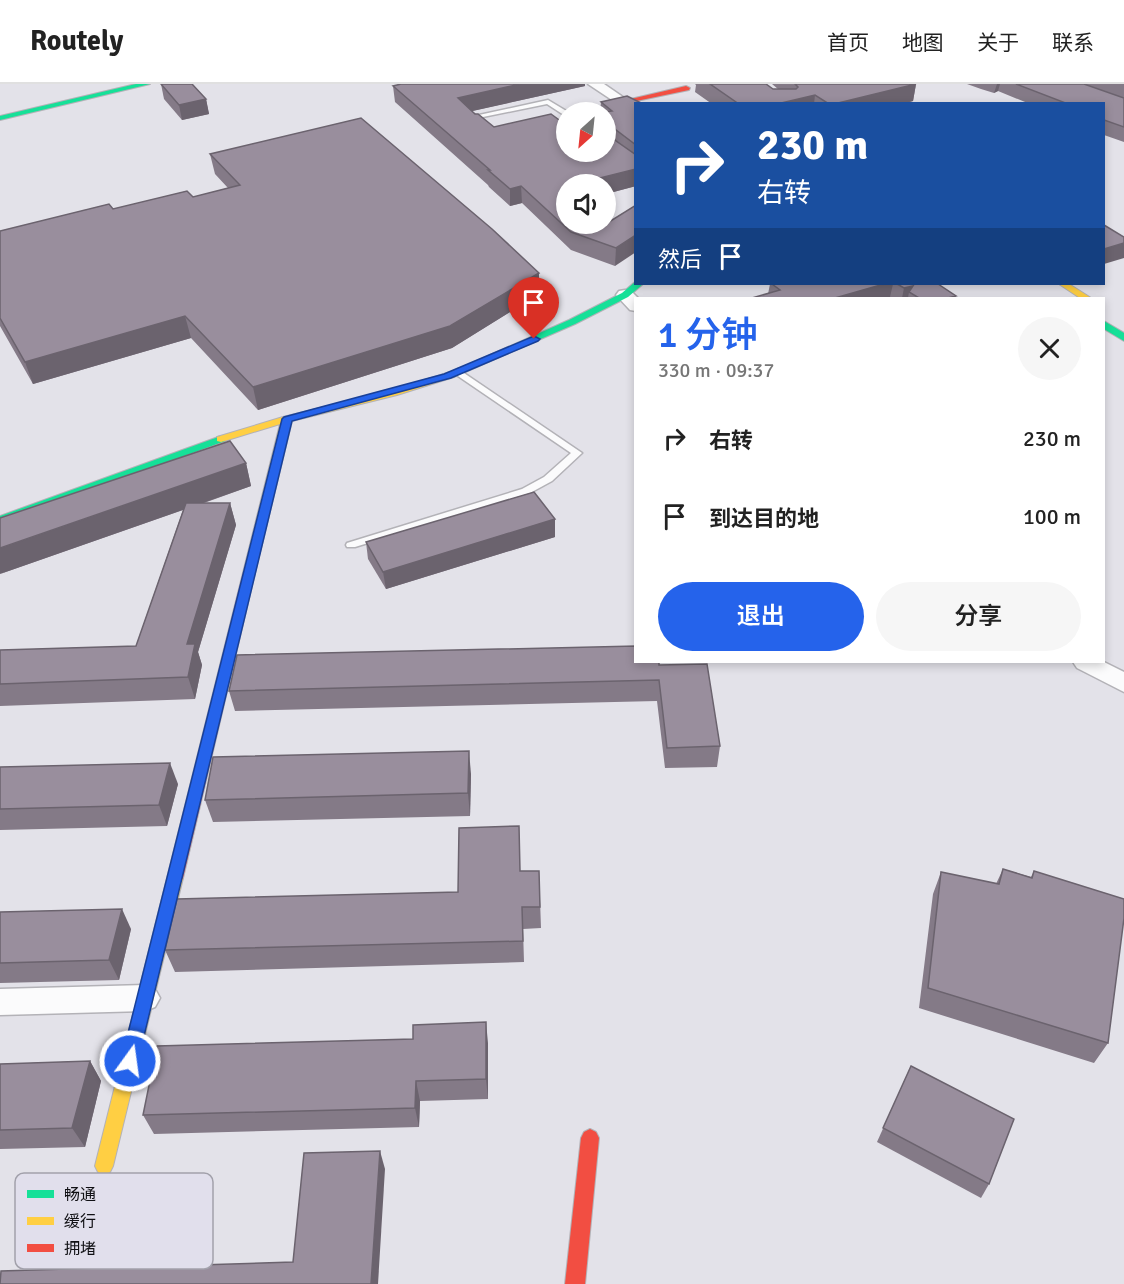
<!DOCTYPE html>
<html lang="zh">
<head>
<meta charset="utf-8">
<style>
  body { margin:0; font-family:Signika,"Noto Sans SC",sans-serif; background:#f6f6f6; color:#222; height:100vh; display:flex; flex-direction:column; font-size:22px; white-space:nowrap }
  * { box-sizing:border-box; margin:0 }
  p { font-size:20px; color:#767676 }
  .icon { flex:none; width:33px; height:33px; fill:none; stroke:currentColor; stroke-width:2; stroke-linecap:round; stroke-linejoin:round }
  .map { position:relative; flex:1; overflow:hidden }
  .sheet { position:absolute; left:634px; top:213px; width:471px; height:366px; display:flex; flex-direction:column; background:#fff; border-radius:0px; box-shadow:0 3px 9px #0003 }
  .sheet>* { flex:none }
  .banner { position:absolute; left:634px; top:18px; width:471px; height:183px; border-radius:0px; box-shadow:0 3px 9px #0003; background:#1a4fa0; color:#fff; overflow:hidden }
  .needle { width:39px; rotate:207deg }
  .tools { position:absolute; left:556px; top:18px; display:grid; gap:12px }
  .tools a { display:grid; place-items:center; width:60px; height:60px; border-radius:50%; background:#fff; box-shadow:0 3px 9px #0003; font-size:30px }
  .pin { position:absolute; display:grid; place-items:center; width:51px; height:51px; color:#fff; margin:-62px -26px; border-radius:50% 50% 50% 0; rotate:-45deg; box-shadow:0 0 6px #0007 }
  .pin .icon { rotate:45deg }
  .me { position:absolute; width:66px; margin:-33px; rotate:14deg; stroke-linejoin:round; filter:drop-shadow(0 0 4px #0008) }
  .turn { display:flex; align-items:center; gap:21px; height:126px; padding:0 24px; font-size:27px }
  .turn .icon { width:78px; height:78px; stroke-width:2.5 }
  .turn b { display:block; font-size:42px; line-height:51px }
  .then { display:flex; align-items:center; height:57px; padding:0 24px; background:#0003; gap:12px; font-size:22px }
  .round { display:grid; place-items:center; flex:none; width:63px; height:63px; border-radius:32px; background:#f6f6f6 }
  .headline { display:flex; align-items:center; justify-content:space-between; height:102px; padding:0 24px }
  h1 { font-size:36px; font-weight:600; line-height:45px; color:#2563eb }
  .action { display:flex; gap:12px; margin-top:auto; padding:12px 24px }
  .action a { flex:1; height:69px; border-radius:36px; background:#2563eb; color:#fff; font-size:24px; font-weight:600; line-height:69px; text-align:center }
  .action a+a { background:#f6f6f6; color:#222 }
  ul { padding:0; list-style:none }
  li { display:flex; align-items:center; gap:18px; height:78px; padding:0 24px }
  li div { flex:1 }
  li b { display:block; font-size:22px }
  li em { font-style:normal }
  header { display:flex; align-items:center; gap:36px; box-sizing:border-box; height:84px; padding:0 30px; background:#fff; border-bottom:2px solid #e0e0e0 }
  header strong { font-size:28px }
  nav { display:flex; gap:33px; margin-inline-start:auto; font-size:21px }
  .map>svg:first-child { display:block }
</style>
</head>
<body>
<header>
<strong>Routely</strong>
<nav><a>首页</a><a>地图</a><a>关于</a><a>联系</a></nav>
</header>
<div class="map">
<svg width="1124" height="1200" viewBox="0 0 1124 1200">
  <rect width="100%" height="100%" fill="#e3e2e9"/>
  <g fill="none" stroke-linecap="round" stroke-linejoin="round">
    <defs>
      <g id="lane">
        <path d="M548,16L568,28L567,33L547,20L473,35L470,38L465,34Z"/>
        <path d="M458,285L582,369L552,397L530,409L355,463H347L346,461L347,459L522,405L544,393L571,369L455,290L453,288Z"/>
      </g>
      <g id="street">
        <path d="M588,0H604L636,22V32Z"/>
        <path d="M625,206L631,207L638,214H636V227L630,226L616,211L619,207Z"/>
        <path d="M1073,578H1104L1124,588V608L1077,584Z"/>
        <path d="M145,901L155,905L160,914L155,923L145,927L0,931V905Z"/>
      </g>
      <g id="fast">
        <path d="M136,0H150L0,36V32Z"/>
        <path d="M635,198L643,200L628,213L575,240L454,293H446L445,291L569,236L622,209Z"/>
        <path d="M1104,237L1124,249V257L1104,245Z"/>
        <path d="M221,352L225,353V357L0,440V432Z"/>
      </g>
      <g id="slow">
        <path d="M1059,200H1069L1091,214H1080Z"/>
        <path d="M450,288L454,289V293L397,311L292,337L255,489L249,493L245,492L243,489L280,340L221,358L217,357V353L283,333L390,307Z"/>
        <path d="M175,788L180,789L183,794L113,1082L110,1088L104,1091L98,1088L95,1082L167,794L170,789Z"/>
      </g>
      <g id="jam">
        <path d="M686,2L690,4L689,6L622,20L618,18Z"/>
        <path d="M249,485L255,489L183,794L180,799L175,800L170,799L167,794L243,489Z"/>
        <path d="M590,1045L596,1048L599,1054L585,1200H565L581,1054L584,1048Z"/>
      </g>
    </defs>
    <use href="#lane" stroke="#b3b2b7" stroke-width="3"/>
    <use href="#street" stroke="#b3b2b7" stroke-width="3"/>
    <use href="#fast" stroke="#b3b2b7" stroke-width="2"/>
    <use href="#slow" stroke="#b3b2b7" stroke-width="2"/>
    <use href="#jam" stroke="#b3b2b7" stroke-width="2"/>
    <use href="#lane" fill="#fbfbfc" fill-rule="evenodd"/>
    <use href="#street" fill="#fbfbfc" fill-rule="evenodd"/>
    <use href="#fast" fill="#16e098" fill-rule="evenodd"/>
    <use href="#slow" fill="#ffcf43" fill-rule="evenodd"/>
    <use href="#jam" fill="#f24e42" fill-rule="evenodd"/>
  </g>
  <g fill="#847a87">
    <path d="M161,0L206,15L209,30L182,36L164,15Z"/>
    <path d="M695,0H766L773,5H778L772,0H916L913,17L902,20H712L695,8L696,1Z"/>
    <path d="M967,0H1124V58L1104,51V20H1030L998,7L994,9L981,5Z"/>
    <path d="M393,2H585L472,27L494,43L562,38L606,28H600L601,18L636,20V102L606,110V100H567V140L609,138L636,121L615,182L571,166L522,119L510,122L489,103L488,101L395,18Z"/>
    <path d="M210,70L539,189V210L452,264L258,326L191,254L33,300L0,242V147L113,125L193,113L228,104L215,90Z"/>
    <path d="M770,200H938L956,212V214H891L890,213L768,210Z"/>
    <path d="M246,379L251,402L204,419H230L236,441L198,568L202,581L195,615L0,622V566L136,562L183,426L0,490Z"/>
    <path d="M555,435V453L386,505L368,475L366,458Z"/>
    <path d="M659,581L720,662L717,683L665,684L657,617L235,627L229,607Z"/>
    <path d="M0,683L178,700L167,742L0,746Z"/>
    <path d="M471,690L470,732L213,738L205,716Z"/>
    <path d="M519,742L520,787H539L541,844L523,845L524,878L175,888L165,866L458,808Z"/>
    <path d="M1003,785L1031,793L1034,787L1108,959L1094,979L919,924L933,810L941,788L996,800Z"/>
    <path d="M0,828L131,845L119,896L0,899Z"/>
    <path d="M488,959V1015L420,1017L419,1043L154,1050L143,1031Z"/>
    <path d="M90,977L101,997L85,1063L0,1065V980Z"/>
    <path d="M911,982L989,1100L981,1114L877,1058Z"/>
  </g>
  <g fill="#6b636e">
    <path d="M520,0H585V2L459,30L458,14Z"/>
    <path d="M916,0L913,17L902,20H834Z"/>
    <path d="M997,0H1000L998,7L994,9Z"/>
    <path d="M815,11L814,20H777Z"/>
    <path d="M206,15L209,30L182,36L179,21Z"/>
    <path d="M608,40L607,57H606V41Z"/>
    <path d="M636,85V102L606,110V100H576Z"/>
    <path d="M521,102L522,119L510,122V105Z"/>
    <path d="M636,151V168L615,182L616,164Z"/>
    <path d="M1124,159V174L1104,180V165Z"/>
    <path d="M539,189V210L452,264L258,326L253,303Z"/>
    <path d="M884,200H893L890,213L886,214H835Z"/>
    <path d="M913,202L909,208L908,214H902L904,204Z"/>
    <path d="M185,232L191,254L33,300L25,278Z"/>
    <path d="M246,379L251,402L0,490V464Z"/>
    <path d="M230,419L236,441L198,568L202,581L195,615L188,593L187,560Z"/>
    <path d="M555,435V453L386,505L383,488Z"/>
    <path d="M469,667L471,690L470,732L468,709Z"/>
    <path d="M170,679L178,700L167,742L159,721Z"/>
    <path d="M122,825L131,845L119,896L109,876Z"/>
    <path d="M486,938L488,959V1015L486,995Z"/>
    <path d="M90,977L101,997L85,1063L72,1044Z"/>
    <path d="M416,997L420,1017L419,1043L415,1024Z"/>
    <path d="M380,1067L385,1085L378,1200H371Z"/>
  </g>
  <g fill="#998e9d" stroke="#6b636e" stroke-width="1.5">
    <path d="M161,0H192L206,15L179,21Z"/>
    <path d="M401,0H520L458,14L475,30H478L494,43L551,30L562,38L567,37V68H606V50L636,71V85L576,100H567V140H606V135L609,138L636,121V151L616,164L571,148L521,102L510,105L488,86H490L393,2Z"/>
    <path d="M710,0H766L773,5H796L798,3L795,0H916L834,20H829L815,11L777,20H739Z"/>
    <path d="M1016,0H1084L1124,14V43L1104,36V20H1068Z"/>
    <path d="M627,12L643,20H636V61L608,40L606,41V28H604L612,27L601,18Z"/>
    <path d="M361,34L492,145L539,189L450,242L253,303L185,232L25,278L0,234V147L109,120L113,125L187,107L193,113L240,101L210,70Z"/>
    <path d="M1104,141L1124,153V159L1104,165Z"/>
    <path d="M772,200H884L835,214H752L780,206Z"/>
    <path d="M897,200H938L956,212L948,214H919L909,208L913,202L904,204Z"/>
    <path d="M230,357L246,379L0,464V434Z"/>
    <path d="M534,408L555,435L383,488L366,458Z"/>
    <path d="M186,419H230L187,560H195L188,593L0,600V566L136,562Z"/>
    <path d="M636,562V578H659V581L707,580L720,662L667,664L659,596L229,607L237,571Z"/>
    <path d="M469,667L468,709L205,716L213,673Z"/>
    <path d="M170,679L159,721L0,725V683Z"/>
    <path d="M519,742L520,787H539L540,823H522L523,857L165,866L177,815L458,808L459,744Z"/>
    <path d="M1003,785L1032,794L1034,787L1124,815V834L1108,959L928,904L941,788L999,800Z"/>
    <path d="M122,825L109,876L0,879V828Z"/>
    <path d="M486,938V995L416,997L415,1024L143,1031L157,962L413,955V941Z"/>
    <path d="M90,977L72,1044L0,1046V980Z"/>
    <path d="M911,982L1014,1035L989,1100L883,1044Z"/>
    <path d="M380,1067L371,1200H0L1,1187L293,1178L304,1069Z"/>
  </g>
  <path fill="#2563eb" stroke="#184099" stroke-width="1.5" d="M534,252L540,255L538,257L451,294L292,337L138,977L136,983L130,985L124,983L121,977L282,335L284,333L444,290Z"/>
  <rect x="15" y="1089" width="198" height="96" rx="9" fill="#e1dfec" stroke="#a2a1ab" stroke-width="1.5"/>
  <rect x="27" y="1106" width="27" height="8" fill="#16e098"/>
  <rect x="27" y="1133" width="27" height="8" fill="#ffcf43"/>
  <rect x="27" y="1160" width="27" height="8" fill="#f24e42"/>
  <g font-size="16" fill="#101014">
    <text x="64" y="1116">畅通</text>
    <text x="64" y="1143">缓行</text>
    <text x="64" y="1170">拥堵</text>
  </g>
</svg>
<div class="tools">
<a><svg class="needle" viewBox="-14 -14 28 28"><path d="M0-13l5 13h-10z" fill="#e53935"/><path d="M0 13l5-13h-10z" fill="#767676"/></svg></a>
<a><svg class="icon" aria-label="sound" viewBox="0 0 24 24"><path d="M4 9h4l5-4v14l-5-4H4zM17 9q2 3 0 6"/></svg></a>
</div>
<div class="pin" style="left:534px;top:255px;background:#d93025"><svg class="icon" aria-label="arrive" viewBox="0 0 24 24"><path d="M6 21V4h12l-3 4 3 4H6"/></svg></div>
<svg class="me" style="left:130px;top:977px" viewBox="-20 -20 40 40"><circle r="17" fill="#2563eb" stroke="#fff" stroke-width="3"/><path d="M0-11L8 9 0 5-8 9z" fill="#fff"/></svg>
<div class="banner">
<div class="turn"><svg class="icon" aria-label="right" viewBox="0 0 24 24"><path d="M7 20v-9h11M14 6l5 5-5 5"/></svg><div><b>230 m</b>右转</div></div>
<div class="then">然后<svg class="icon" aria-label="arrive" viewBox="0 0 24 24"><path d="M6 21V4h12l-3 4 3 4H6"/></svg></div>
</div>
<section class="sheet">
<div class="headline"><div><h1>1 分钟</h1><p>330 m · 09:37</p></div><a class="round"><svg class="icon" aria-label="close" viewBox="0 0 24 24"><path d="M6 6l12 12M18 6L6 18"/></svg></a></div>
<ul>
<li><svg class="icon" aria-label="right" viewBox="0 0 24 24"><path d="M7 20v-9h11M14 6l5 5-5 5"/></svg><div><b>右转</b></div><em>230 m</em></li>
<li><svg class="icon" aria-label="arrive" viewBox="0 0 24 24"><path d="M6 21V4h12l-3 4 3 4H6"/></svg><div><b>到达目的地</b></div><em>100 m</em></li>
</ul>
<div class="action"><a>退出</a><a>分享</a></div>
</section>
</div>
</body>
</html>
